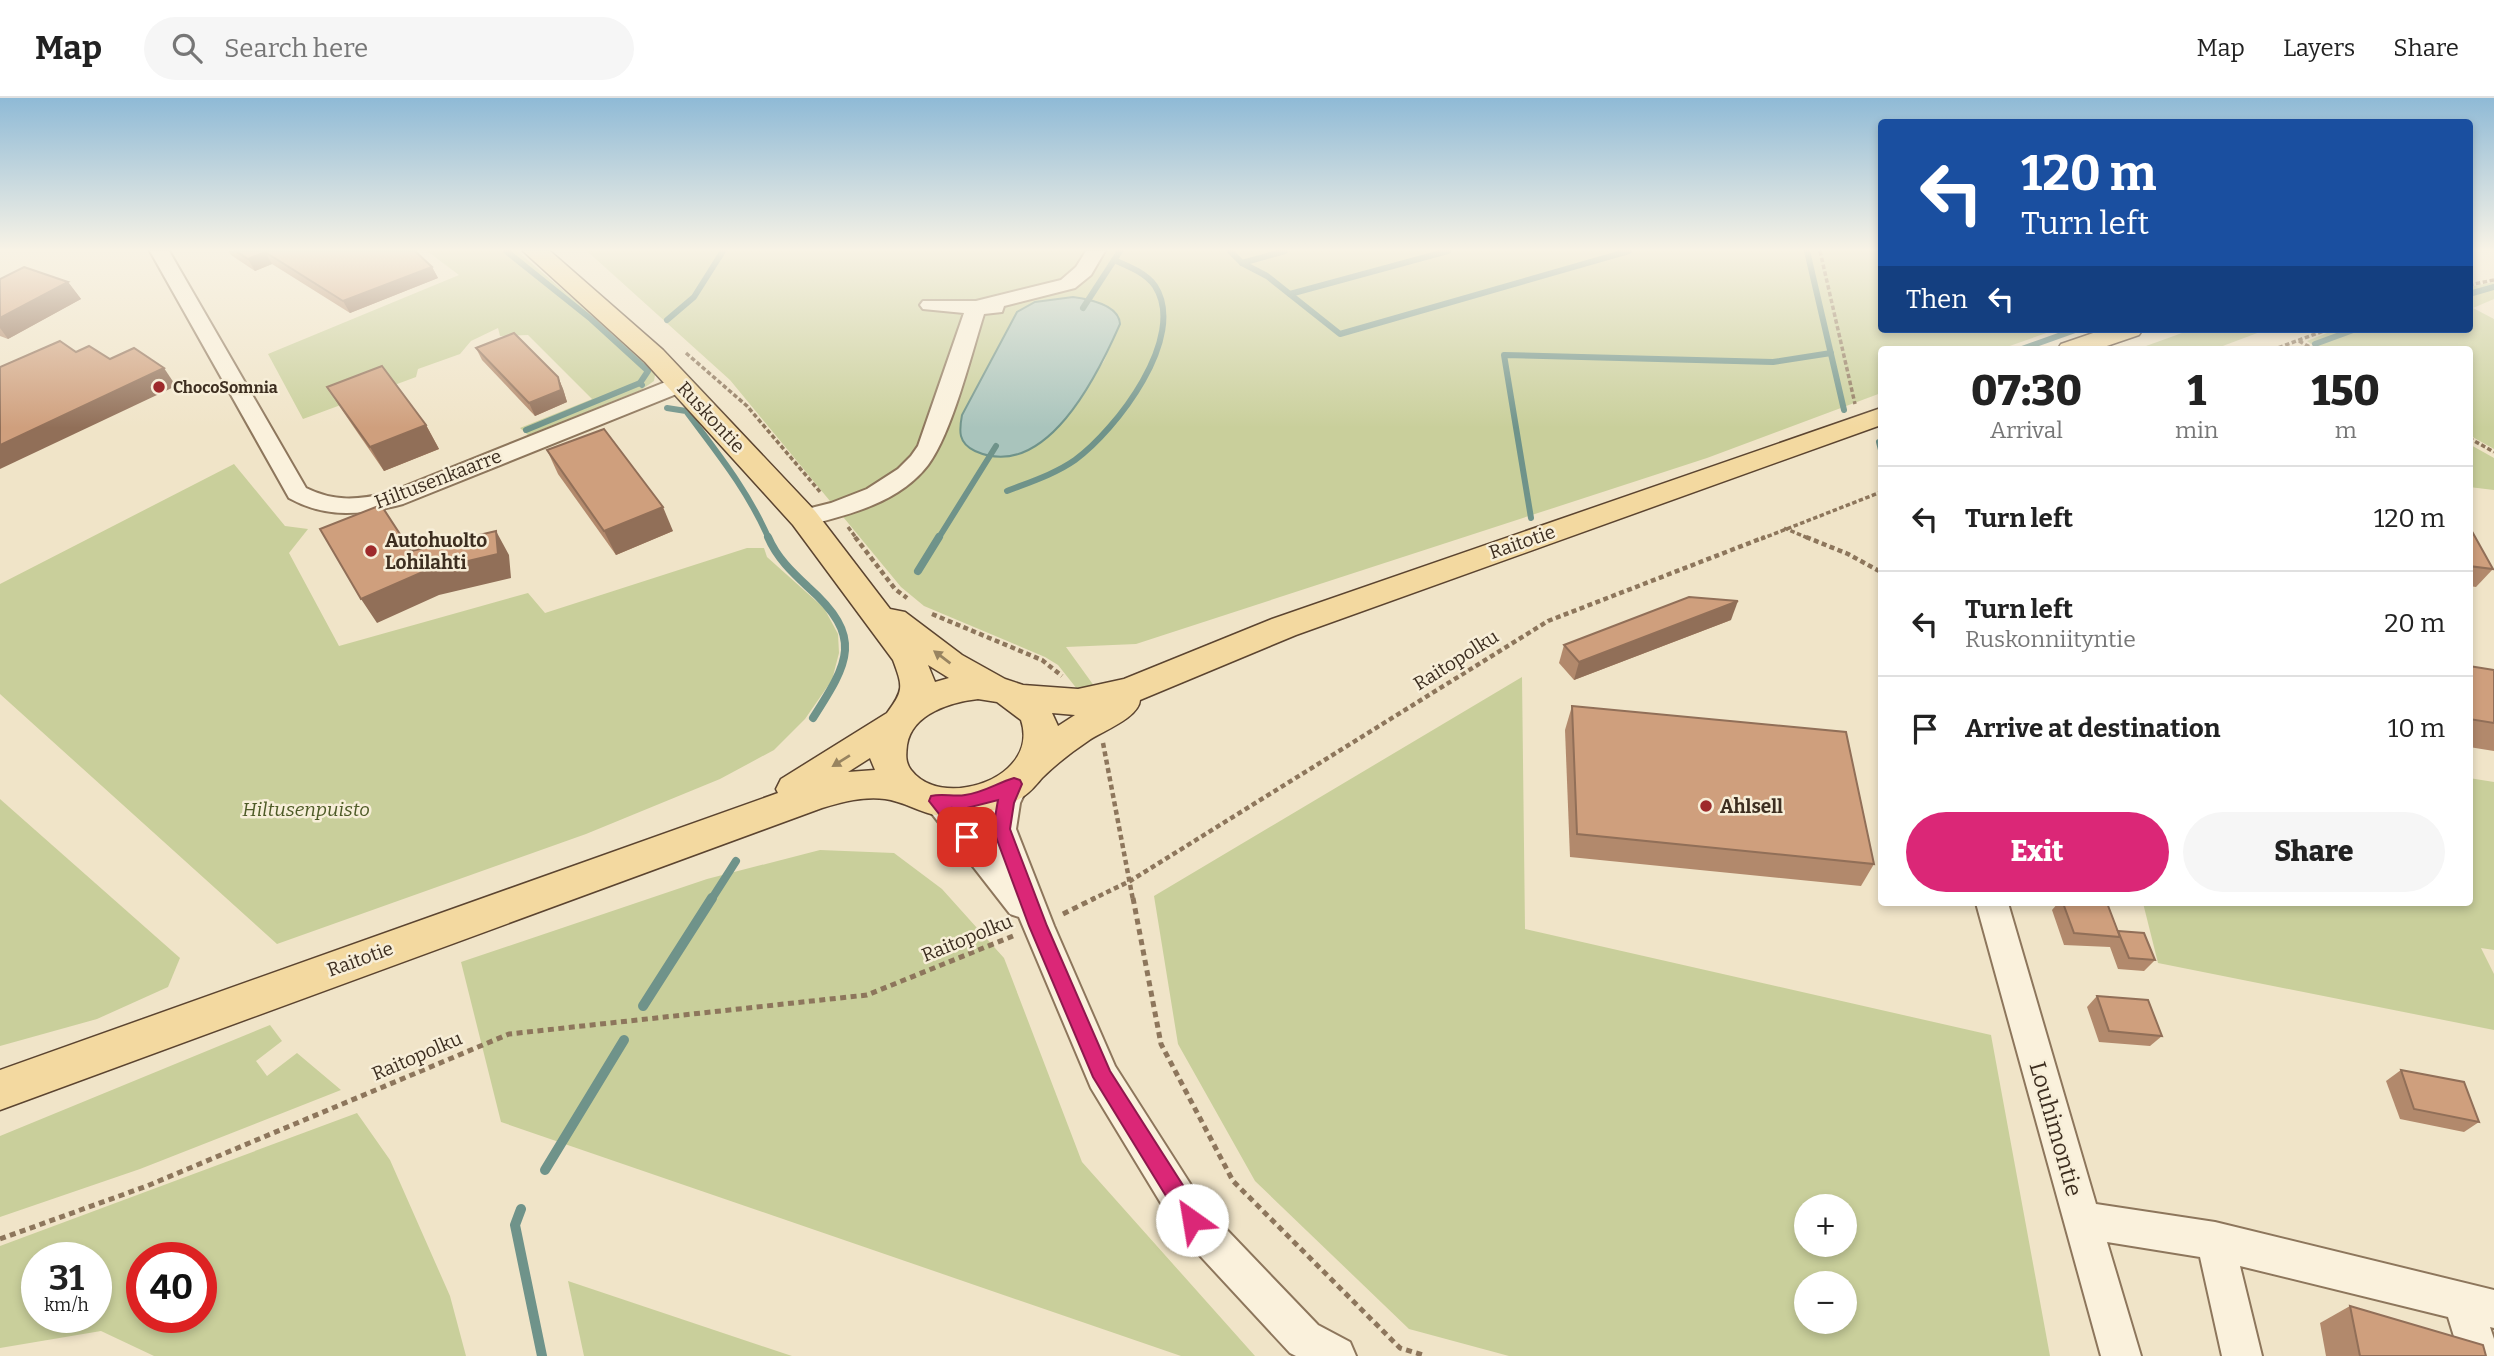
<!DOCTYPE html>
<html lang="en">
<head>
<meta charset="utf-8">
<style>
  body { margin:0; font-family:Bitter,serif; background:#f6f6f6; color:#222; height:100vh; display:flex; flex-direction:column; font-size:26px; white-space:nowrap }
  * { box-sizing:border-box; margin:0 }
  p { font-size:23px; color:#767676 }
  .icon { flex:none; width:38px; height:38px; fill:none; stroke:currentColor; stroke-width:2; stroke-linecap:round; stroke-linejoin:round }
  .map { position:relative; flex:1; overflow:hidden }
  .drawer { position:absolute; left:1878px; top:248px; width:595px; height:560px; display:flex; flex-direction:column; background:#fff; border-radius:7px; box-shadow:0 4px 10px #0003 }
  .drawer>* { flex:none }
  .banner { position:absolute; left:1878px; top:21px; width:595px; height:214px; border-radius:7px; box-shadow:0 4px 10px #0003; background:#1a4fa0; color:#fff; overflow:hidden }
  .controls { position:absolute; left:1794px; top:1096px; display:grid; gap:14px }
  .controls a { display:grid; place-items:center; width:63px; height:63px; border-radius:50%; background:#fff; box-shadow:0 4px 10px #0003; font-size:35px }
  .speed { position:absolute; left:21px; top:1144px; display:flex; gap:14px; font-size:35px; font-weight:700; text-align:center }
  .speed>* { display:grid; place-content:center; width:91px; height:91px; border-radius:50%; background:#fff; box-shadow:0 4px 10px #0003; line-height:1 }
  .speed small { font-size:18px; font-weight:400 }
  .speed .limit { border:10px solid #d22; background:#fff; color:#111 }
  .pin { position:absolute; display:grid; place-items:center; width:60px; height:60px; color:#fff; margin:-30px; border-radius:14px; box-shadow:0 4px 10px #0006 }
  .me { position:absolute; width:77px; margin:-38px; rotate:328deg; stroke-linejoin:round; filter:drop-shadow(0 0 5px #0008) }
  .turn { display:flex; align-items:center; gap:24px; height:147px; padding:0 28px; font-size:32px }
  .turn .icon { width:91px; height:91px; stroke-width:2.5 }
  .turn b { display:block; font-size:49px; line-height:60px }
  .then { display:flex; align-items:center; height:66px; padding:0 28px; background:#0003; gap:14px; font-size:26px }
  .eta { display:flex; justify-content:space-evenly; align-items:center; height:119px; text-align:center }
  .eta b { font-size:42px; font-weight:800; line-height:49px }
  .primary-button { display:flex; gap:14px; margin-top:auto; padding:14px 28px }
  .primary-button a { flex:1; height:80px; border-radius:42px; background:#db2777; color:#fff; font-size:28px; font-weight:800; line-height:80px; text-align:center }
  .primary-button a+a { background:#f6f6f6; color:#222 }
  ul { padding:0; list-style:none }
  li { display:flex; align-items:center; gap:21px; height:105px; padding:0 28px; border-top:2px solid #e0e0e0 }
  li div { flex:1 }
  li b { display:block; font-size:26px }
  li em { font-style:normal }
  header { display:flex; align-items:center; gap:42px; box-sizing:border-box; height:98px; padding:0 35px; background:#fff; border-bottom:2px solid #e0e0e0 }
  header strong { font-size:33px }
  nav { display:flex; gap:38px; margin-inline-start:auto; font-size:24px }
  .search { width:490px; height:63px; background:#f6f6f6; display:flex; align-items:center; gap:18px; box-sizing:border-box; padding:0 24px; border-radius:38px; color:#767676; font-size:26px }
  .map>svg:first-child { display:block }
</style>
</head>
<body>
<header>
<strong>Map</strong>
<div class="search"><svg class="icon" aria-label="search" viewBox="0 0 24 24"><circle cx="10" cy="10" r="6"/><path d="M15 15l6 6"/></svg>Search here</div>
<nav><a>Map</a><a>Layers</a><a>Share</a></nav>
</header>
<div class="map">
<svg width="2494" height="1258" viewBox="0 0 2494 1258">
  <rect width="100%" height="100%" fill="#f0e4c8"/>
  <g fill="#c9cf9b" fill-rule="evenodd">
    <path d="M427,153H517L656,271L654,283L641,292L528,337L520,330L592,301L528,237L500,238L498,230L471,243L460,256L418,271L416,279L303,321L268,256L459,177Z"/>
    <path d="M587,153H1881V231H2058L1998,252H1881V295L1707,360L1136,546L1066,549L1097,592L1081,596L1058,567L1045,559L924,508L901,489L730,282ZM1073,199L1089,201L1116,215L1120,226L1104,263L1080,300L1003,358C972,355 956,352 962,317L1017,214L1035,204Z"/>
    <path d="M2494,184V201L2473,210L2494,221V351L2469,337V252H2320L2307,243L2337,231H2469V189Z"/>
    <path d="M2193,231H2268L2212,252H2135Z"/>
    <path d="M2469,346L2494,360V392L2469,389Z"/>
    <path d="M234,366L285,428L308,431L289,455L339,548L528,495L545,515L747,450H764L767,459L824,510L838,536L839,555L832,582L805,621L774,652L720,681L586,736L277,846L0,596V486Z"/>
    <path d="M1522,579L1525,831L1991,937L2050,1258H1509L1409,1231L1255,1083L1178,946L1154,798ZM1806,1108H1844V1146H1806ZM1806,1185H1844V1223H1806Z"/>
    <path d="M2469,680L2494,684V852L2481,850L2494,876V932L2158,865L2143,805H2469Z"/>
    <path d="M0,701L180,860L168,889L97,921L0,948Z"/>
    <path d="M820,752L894,755L942,791L1004,860L1082,1064L1255,1258H1181L501,1024L461,864L707,781Z"/>
    <path d="M270,927L282,943L256,963L267,978L297,955L341,992L140,1071L0,1119V1038Z"/>
    <path d="M357,1015L390,1062L450,1198L466,1258H154L101,1233L0,1250V1148ZM37,1160H96V1220H37ZM142,1160H201V1220H142Z"/>
    <path d="M568,1183L792,1258H584Z"/>
  </g>
  <path fill="#a9c4bc" stroke="#6f938a" stroke-width="2" d="M1073,199C1088,201 1119,207 1120,226C1098,276 1046,385 975,353C958,345 959,333 962,317L1017,214L1035,204Z"/>
  <g fill="none" stroke-linecap="round" stroke-linejoin="round">
    <g stroke="#6f938a" stroke-width="6">
      <path d="M506,153L591,221L648,273L640,285L642,287"/>
      <path d="M1230,153L1242,165L1267,178L1340,236L1629,153"/>
      <path d="M1807,153L1844,312"/>
      <path d="M1242,165L1285,153"/>
      <path d="M1290,196L1448,153"/>
      <path d="M2469,196L2494,189"/>
      <path d="M1083,210L1120,153"/>
      <path d="M667,222L694,199L723,153"/>
      <path d="M2315,246L2356,231"/>
      <path d="M2019,252L2078,231"/>
      <path d="M667,310L686,313C718,356 747,391 769,441"/>
      <path d="M526,332L640,285"/>
      <path d="M1879,344L1881,352"/>
      <path d="M1007,393C1030,384 1055,376 1075,362C1116,332 1188,239 1155,188C1146,175 1128,168 1114,162"/>
      <path d="M1531,420L1504,257L1773,264L1831,255"/>
      <path d="M938,441L996,348"/>
    </g>
    <g stroke="#6f938a" stroke-width="8">
      <path d="M768,439C777,460 792,474 808,489C864,539 849,564 813,620"/>
      <path d="M918,473L939,439"/>
      <path d="M711,802L736,763"/>
    </g>
    <g stroke="#6f938a" stroke-width="10">
      <path d="M643,908L712,800"/>
      <path d="M545,1072L624,942"/>
      <path d="M521,1111L515,1127L542,1258"/>
    </g>
    <defs>
      <g id="minor">
        <path d="M150,153H169L306,390C334,404 358,402 388,395L673,281H689L692,286L689,291L403,406C362,417 327,421 289,400Z"/>
        <path d="M1086,153H1105L1091,177L1075,190L1004,208L1002,214L984,216C971,257 952,335 928,367C899,405 848,417 804,428L795,426L792,420L795,414L831,405L867,391L898,371L911,358L918,348L964,215L923,211L920,207L923,203H976L1061,182L1076,169Z"/>
        <path d="M1014,675L1024,678L1029,686L1020,705L1016,731L1054,828L1115,968L1205,1109L1318,1227L1350,1244L1356,1258H1296L1290,1255L1179,1135L1091,990L1019,819L1010,816L922,703L927,695L937,691L947,695L993,751C982,721 989,705 1004,678Z"/>
        <path d="M1976,805H2008L2096,1106L2215,1124L2494,1192V1230L2490,1229L2494,1241V1258H2460L2448,1219L2240,1168L2262,1258H2222L2200,1159L2107,1144L2141,1258H2101Z"/>
      </g>
      <g id="major">
        <path d="M523,153H550L663,252L815,413L890,511L905,514L962,557L1005,581L1023,587L1078,591L1124,581L1272,521L1881,310V327L1296,537L1140,602C1139,620 1102,633 1088,643C1073,653 1055,667 1042,680C1035,688 1029,696 1019,701C994,716 959,723 931,716C916,712 901,703 885,701C864,698 842,704 822,710L0,1012V972L778,695L776,691L781,681L887,615C904,592 903,589 893,562L793,427L645,264ZM928,567L949,580L935,584ZM978,601L997,604L1021,622C1027,640 1022,657 1008,670C985,692 933,701 911,672C905,664 906,656 907,647C912,615 952,604 978,601ZM1052,615L1075,617L1058,628ZM870,660L875,672L848,674Z"/>
        <path d="M2105,231H2143L2139,237L2095,252H2057L2061,246Z"/>
      </g>
    </defs>
    <use href="#minor" stroke="#8d765c" stroke-width="4"/>
    <use href="#major" stroke="#5b4430" stroke-width="3"/>
    <g stroke="#8d765c" stroke-width="3.5" stroke-dasharray="4.5 2.5" stroke-linecap="butt">
      <path d="M1820,153L1855,306"/>
      <path d="M2469,187L2494,182"/>
      <path d="M2299,243L2315,252"/>
      <path d="M2272,252L2329,231"/>
      <path d="M686,255L747,308L821,395"/>
      <path d="M2469,340L2494,354"/>
      <path d="M848,429L857,441"/>
      <path d="M1784,430L1810,441"/>
      <path d="M1761,441L1881,394"/>
    </g>
    <g stroke="#8d765c" stroke-width="4.5" stroke-dasharray="5 3.5" stroke-linecap="butt">
      <path d="M855,439L895,491L907,500"/>
      <path d="M1806,439L1848,456L1881,474"/>
      <path d="M932,516L1042,562L1062,578"/>
      <path d="M1103,645L1133,802"/>
      <path d="M1091,802L1130,783L1548,523L1765,439"/>
    </g>
    <g stroke="#8d765c" stroke-width="5" stroke-dasharray="6 4.5" stroke-linecap="butt">
      <path d="M1133,800L1161,946L1233,1083L1400,1250L1426,1258"/>
      <path d="M1063,816L1095,800"/>
      <path d="M0,1141L147,1088L509,936L867,897L1013,838"/>
    </g>
    <use href="#minor" fill="#faf1dc" fill-rule="evenodd"/>
    <use href="#major" fill="#f3d9a0" fill-rule="evenodd"/>
  </g>
  <g fill="#b2896c">
    <path d="M229,153H415L432,169L438,180L350,215L272,166L255,173L231,157Z"/>
    <path d="M0,181L68,184L81,201L8,241L0,238Z"/>
    <path d="M476,250L558,279L563,291L567,304L535,318L482,262Z"/>
    <path d="M327,289L426,327L439,351L384,373L342,312Z"/>
    <path d="M547,352L673,433L616,457L558,376Z"/>
    <path d="M2469,428L2493,471L2476,489L2469,488Z"/>
    <path d="M1731,522L1574,582L1559,565L1564,547Z"/>
    <path d="M2469,568L2494,572V653L2469,649Z"/>
    <path d="M1572,608L1874,766L1861,788L1570,759L1565,632Z"/>
    <path d="M2058,805H2107L2118,833L2155,862L2144,873L2118,871L2110,849L2064,847L2052,812Z"/>
    <path d="M2097,898L2162,938L2150,948L2099,944L2087,909Z"/>
    <path d="M2401,972L2479,1024L2464,1034L2400,1021L2386,983Z"/>
    <path d="M2350,1208L2486,1258H2326L2320,1225Z"/>
  </g>
  <g fill="#916f58">
    <path d="M265,154L272,166L255,173L248,161Z"/>
    <path d="M432,169L438,180L350,215L343,203Z"/>
    <path d="M68,184L81,201L8,241L0,230V220Z"/>
    <path d="M164,270L176,288L0,371V347Z"/>
    <path d="M558,279L563,291L567,304L535,318L529,305Z"/>
    <path d="M426,327L439,351L384,373L370,349Z"/>
    <path d="M663,409L673,433L616,457L604,433Z"/>
    <path d="M496,433L509,457L511,480L439,497L377,525L361,501Z"/>
    <path d="M1738,503L1731,522L1574,582L1579,564Z"/>
  </g>
  <g fill="#cf9f7d" stroke="#916f58" stroke-width="2">
    <path d="M236,153H415L432,169L343,203L265,154L248,161Z"/>
    <path d="M24,169L68,184L0,220V181Z"/>
    <path d="M514,235L558,279L561,292L529,305L476,250Z"/>
    <path d="M60,243L76,254L89,248L110,261L134,250L164,270L0,347V269Z"/>
    <path d="M382,268L426,327L370,349L327,289Z"/>
    <path d="M604,331L663,409L604,433L547,352Z"/>
    <path d="M381,407L411,453L496,433L498,456L425,473L361,501L320,431Z"/>
    <path d="M2469,428L2493,471L2469,468Z"/>
    <path d="M1689,499L1738,503L1579,564L1564,547Z"/>
    <path d="M2469,568L2494,572V625L2469,621Z"/>
    <path d="M1572,608L1846,634L1874,766L1577,736Z"/>
    <path d="M2063,805H2107L2120,839L2074,835Z"/>
    <path d="M2118,833L2144,835L2155,862L2129,860Z"/>
    <path d="M2097,898L2148,902L2162,938L2109,933Z"/>
    <path d="M2401,972L2464,984L2479,1024L2414,1011Z"/>
    <path d="M2350,1208L2483,1247L2486,1258H2360Z"/>
  </g>
  <defs><path id="oneway-solid" d="M-6-.8H1V-3.2L6.5 0L1 3.2V.8H-6Z" transform="scale(1.75)"/></defs>
  <g fill="#988460">
    <use href="#oneway-solid" transform="translate(942 559) rotate(-143)"/>
    <use href="#oneway-solid" transform="translate(841 663) rotate(148)"/>
  </g>
  <linearGradient id="sky" x2="0" y2="1"><stop stop-color="#8fbad6"/><stop offset="0.46" stop-color="#f8f3e6"/><stop offset="1" stop-color="#f8f3e6" stop-opacity="0"/></linearGradient>
  <rect width="2494" height="330" fill="url(#sky)"/>
  <path fill="#db2777" stroke="#8e194d" stroke-width="2" d="M1014,680L1020,682L1022,686L1014,705L1010,731L1047,828L1110,973L1200,1114L1203,1122L1200,1129L1192,1132L1185,1129L1093,979L1029,828L993,731L998,702L963,711L953,710L976,739L973,744H961L929,703L931,698C942,695 954,699 965,697C983,695 997,685 1014,680Z"/>
  <g fill="#9e2a2b" stroke="#f7eed8" stroke-width="2.5">
    <circle cx="159" cy="289" r="7"/>
    <circle cx="371" cy="453" r="7"/>
    <circle cx="1706" cy="708" r="7"/>
  </g>
  <g text-anchor="middle" dominant-baseline="central" stroke-width="5" stroke-linejoin="round" paint-order="stroke">
    <g font-size="16" font-weight="bold" fill="#3d2e20" stroke="#f7eed8" text-anchor="start">
      <text x="173" y="289">ChocoSomnia</text>
    </g>
    <g font-size="19" fill="#3d2e20" stroke="#f7eed8">
      <text transform="translate(711 319) rotate(47)">Ruskontie</text>
      <text transform="translate(438 381) rotate(-21)">Hiltusenkaarre</text>
      <text transform="translate(1522 444) rotate(-19)">Raitotie</text>
      <text transform="translate(1456 562) rotate(-32)">Raitopolku</text>
      <text transform="translate(967 840) rotate(-22)">Raitopolku</text>
      <text transform="translate(360 861) rotate(-20)">Raitotie</text>
      <text transform="translate(417 958) rotate(-23)">Raitopolku</text>
    </g>
    <g font-size="19" font-weight="bold" fill="#3d2e20" stroke="#f7eed8" text-anchor="start">
      <text x="385" y="442">Autohuolto<tspan x="385" dy="22">Lohilahti</tspan></text>
      <text x="1720" y="708">Ahlsell</text>
    </g>
    <g font-size="19" font-style="italic" fill="#4d5a26" stroke="#f7eed8">
      <text x="306" y="711">Hiltusenpuisto</text>
    </g>
    <g font-size="23" fill="#3d2e20" stroke="#f7eed8">
      <text transform="translate(2056 1031) rotate(74)">Louhimontie</text>
    </g>
  </g>
</svg>
<div class="controls">
<a>+</a>
<a>−</a>
</div>
<div class="speed"><div>31<small>km/h</small></div><div class="limit">40</div></div>
<div class="pin" style="left:967px;top:739px;background:#d93025"><svg class="icon" aria-label="arrive" viewBox="0 0 24 24"><path d="M6 21V4h12l-3 4 3 4H6"/></svg></div>
<svg class="me" style="left:1192px;top:1122px" viewBox="-20 -20 40 40"><circle r="19" fill="#fff"/><path d="M0-13L10 11 0 6-10 11z" fill="#db2777"/></svg>
<div class="banner">
<div class="turn"><svg class="icon" aria-label="left" viewBox="0 0 24 24"><path d="M17 20v-9H6M10 6l-5 5 5 5"/></svg><div><b>120 m</b>Turn left</div></div>
<div class="then">Then<svg class="icon" aria-label="left" viewBox="0 0 24 24"><path d="M17 20v-9H6M10 6l-5 5 5 5"/></svg></div>
</div>
<section class="drawer">
<div class="eta">
<div><b>07:30</b><p>Arrival</p></div>
<div><b>1</b><p>min</p></div>
<div><b>150</b><p>m</p></div>
</div>
<ul>
<li><svg class="icon" aria-label="left" viewBox="0 0 24 24"><path d="M17 20v-9H6M10 6l-5 5 5 5"/></svg><div><b>Turn left</b></div><em>120 m</em></li>
<li><svg class="icon" aria-label="left" viewBox="0 0 24 24"><path d="M17 20v-9H6M10 6l-5 5 5 5"/></svg><div><b>Turn left</b><p>Ruskonniityntie</p></div><em>20 m</em></li>
<li><svg class="icon" aria-label="arrive" viewBox="0 0 24 24"><path d="M6 21V4h12l-3 4 3 4H6"/></svg><div><b>Arrive at destination</b></div><em>10 m</em></li>
</ul>
<div class="primary-button"><a>Exit</a><a>Share</a></div>
</section>
</div>
</body>
</html>
